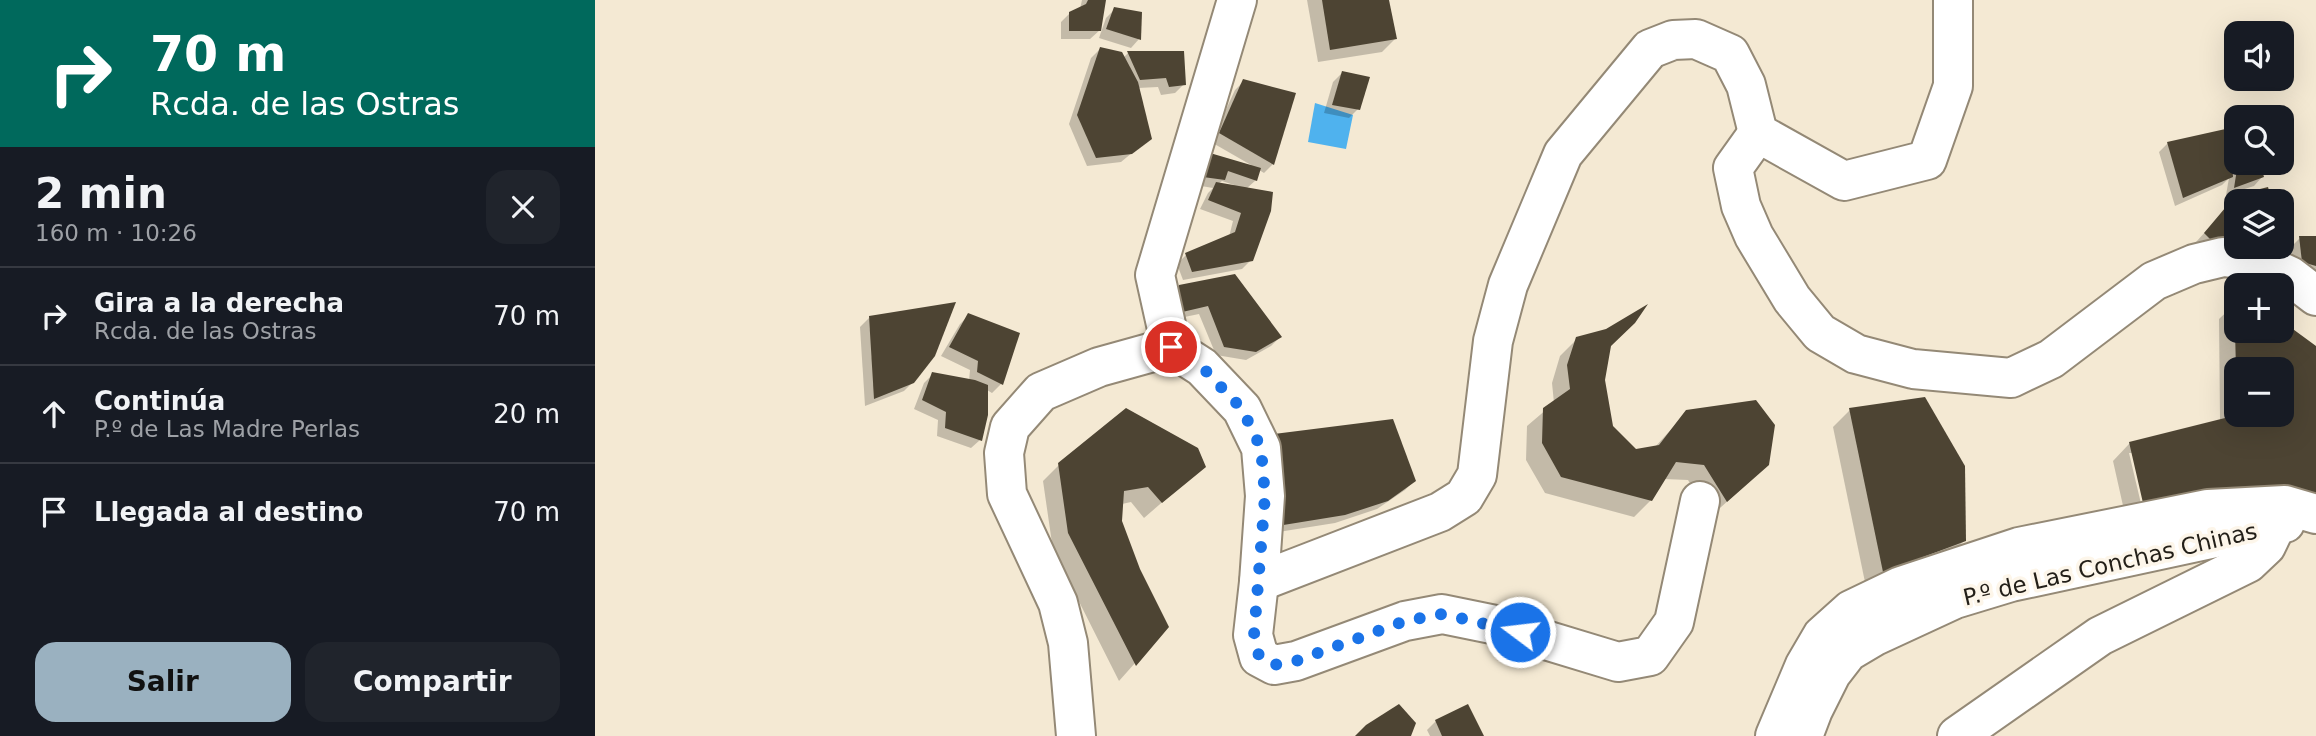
<!DOCTYPE html>
<html lang="es">
<head>
<meta charset="utf-8">
<style>
  body { margin:0; font-family:"DejaVu Sans",sans-serif; background:#20242c; color:#f1f3f6; height:100vh; display:flex; flex-direction:column; font-size:26px; white-space:nowrap }
  * { box-sizing:border-box; margin:0 }
  p { font-size:23px; color:#9ea1a6 }
  .icon { flex:none; width:38px; height:38px; fill:none; stroke:currentColor; stroke-width:2; stroke-linecap:round; stroke-linejoin:round }
  .map { position:relative; flex:1; overflow:hidden }
  .details { display:flex; flex-direction:column; background:#171b24; width:595px }
  .details>* { flex:none }
  .top-card { background:#00695c; color:#fff; overflow:hidden }
  .fabs { position:absolute; left:1629px; top:21px; display:grid; gap:14px }
  .fabs a { display:grid; place-items:center; width:70px; height:70px; border-radius:14px; background:#171b24; box-shadow:0 7px 28px #0002; font-size:35px }
  .pin { position:absolute; display:grid; place-items:center; width:60px; height:60px; color:#fff; margin:-30px; border:4px solid #fff; border-radius:50%; box-shadow:0 2px 7px #0007 }
  .me { position:absolute; width:77px; margin:-38px; rotate:285deg; stroke-linejoin:round; filter:drop-shadow(0 0 5px #0008) }
  .turn { display:flex; align-items:center; gap:24px; height:147px; padding:0 35px; font-size:32px }
  .turn .icon { width:91px; height:91px; stroke-width:2.5 }
  .turn b { display:block; font-size:49px; line-height:60px }
  .round { display:grid; place-items:center; flex:none; width:74px; height:74px; border-radius:21px; background:#20242c }
  .head { display:flex; align-items:center; justify-content:space-between; height:119px; padding:0 35px }
  h1 { font-size:42px; font-weight:600; line-height:52px }
  .action { display:flex; gap:14px; margin-top:auto; padding:14px 35px }
  .action a { flex:1; height:80px; border-radius:21px; background:#9ab1c0; color:#111; font-size:28px; font-weight:600; line-height:80px; text-align:center }
  .action a+a { background:#20242c; color:#f1f3f6 }
  ul { padding:0; list-style:none }
  li { display:flex; align-items:center; gap:21px; height:98px; padding:0 35px; border-top:2px solid #363941 }
  li div { flex:1 }
  li b { display:block; font-size:26px }
  li em { font-style:normal }
  main { display:flex; flex:1; min-height:0 }
  .map>svg:first-child { display:block }
</style>
</head>
<body>
<main>
<section class="details">
<div class="top-card">
<div class="turn"><svg class="icon" aria-label="right" viewBox="0 0 24 24"><path d="M7 20v-9h11M14 6l5 5-5 5"/></svg><div><b>70 m</b>Rcda. de las Ostras</div></div>
</div>
<div class="head"><div><h1>2 min</h1><p>160 m · 10:26</p></div><a class="round"><svg class="icon" aria-label="close" viewBox="0 0 24 24"><path d="M6 6l12 12M18 6L6 18"/></svg></a></div>
<ul>
<li><svg class="icon" aria-label="right" viewBox="0 0 24 24"><path d="M7 20v-9h11M14 6l5 5-5 5"/></svg><div><b>Gira a la derecha</b><p>Rcda. de las Ostras</p></div><em>70 m</em></li>
<li><svg class="icon" aria-label="ahead" viewBox="0 0 24 24"><path d="M12 20V5M6 11l6-6 6 6"/></svg><div><b>Continúa</b><p>P.º de Las Madre Perlas</p></div><em>20 m</em></li>
<li><svg class="icon" aria-label="arrive" viewBox="0 0 24 24"><path d="M6 21V4h12l-3 4 3 4H6"/></svg><div><b>Llegada al destino</b></div><em>70 m</em></li>
</ul>
<div class="action"><a>Salir</a><a>Compartir</a></div>
</section>
<div class="map">
<svg width="1721" height="736" viewBox="0 0 1721 736">
  <rect width="100%" height="100%" fill="#f4e9d3"/>
  <path fill="#4fb2ee" d="M720,103L758,115L751,149L713,142Z"/>
  <g fill="#0003" fill-rule="evenodd">
    <path d="M487,0H509L505,30L495,39H466V22L475,13L485,9Z"/>
    <path d="M712,0H792L800,39L787,52L723,62Z"/>
    <path d="M520,9L544,39L536,48L504,38L511,18Z"/>
    <path d="M505,49L528,58L533,53L589,84L580,93L566,95L563,87L543,88L555,138L526,162L492,166L474,124L496,58Z"/>
    <path d="M747,73L763,109L754,118L729,113L738,82Z"/>
    <path d="M649,81L678,164L669,173L664,170L661,180L651,189L656,260L647,269L588,280L582,264L591,255L634,237L638,221L605,209L613,193L618,188L600,185L606,164L656,165L616,142L640,90ZM627,181L639,185V187L623,184Z"/>
    <path d="M1573,143L1636,172L1647,163H1663L1667,177L1659,186L1631,195L1634,178L1627,185L1580,206L1564,152Z"/>
    <path d="M1672,189L1675,201H1642V247H1686L1691,266L1615,257L1601,242L1642,197Z"/>
    <path d="M1721,237V277L1699,270L1696,247L1705,238Z"/>
    <path d="M585,287L685,337L676,346L651,360L621,355L604,314L575,320L576,296Z"/>
    <path d="M1642,302V331H1687V323L1721,514L1531,519L1518,461L1534,444L1625,421L1624,319ZM1642,369H1687V415H1642ZM1534,453H1538L1551,511L1548,512Z"/>
    <path d="M374,315L423,334L406,384L397,393L392,390L385,440L376,448L342,436L343,420L319,409L329,383L338,374L374,381L375,370L346,356L365,324Z"/>
    <path d="M274,318L318,382L309,391L270,406L265,327Z"/>
    <path d="M982,339L1014,346L1008,380L1016,427L1040,451L1060,447L1092,412L1155,481L1115,517L1093,480L1069,479L1056,500L1039,517L950,493L931,460L932,426L959,403L957,383L965,356Z"/>
    <path d="M1255,410L1369,541L1352,557L1271,587L1238,427Z"/>
    <path d="M797,421L819,481L810,490L782,509L740,523L677,533Z"/>
    <path d="M465,464L609,466L549,518L536,502L527,504L525,521L544,570L572,627L524,681L458,550L448,481Z"/>
    <path d="M841,721L887,736H835L832,730Z"/>
  </g>
  <g fill="#4d4433">
    <path d="M493,0H511L506,31H474V12L491,4Z"/>
    <path d="M727,0H794L802,39L735,50Z"/>
    <path d="M519,7L547,12L546,40L511,29Z"/>
    <path d="M505,47L527,52L543,82L557,139L537,154L501,158L482,115Z"/>
    <path d="M532,51H589L591,85L574,87L571,78L545,80Z"/>
    <path d="M747,71L775,77L765,110L737,105Z"/>
    <path d="M648,79L701,93L679,165L624,133Z"/>
    <path d="M1635,128L1638,177L1588,198L1572,142Z"/>
    <path d="M615,153L666,168L662,181L633,171L630,180L608,177Z"/>
    <path d="M1643,163H1665L1669,177L1639,188Z"/>
    <path d="M621,182L678,192L676,211L658,261L597,272L590,253L640,232L646,213L613,200Z"/>
    <path d="M1673,187L1677,201H1642V249H1625L1609,233L1641,195Z"/>
    <path d="M1704,236H1721V266L1707,262Z"/>
    <path d="M640,274L687,337L661,352L629,347L613,306L583,313L584,285Z"/>
    <path d="M361,302L340,356L319,383L279,399L274,316Z"/>
    <path d="M1053,304L1040,323L1016,346L1010,380L1018,426L1041,449L1064,445L1091,410L1161,400L1180,425L1174,465L1132,502L1109,465L1081,462L1057,501L966,477L947,443L948,408L975,389L972,365L981,337L1011,329Z"/>
    <path d="M373,313L425,333L408,385L382,372L383,361L354,347Z"/>
    <path d="M1687,321L1721,346V496L1548,503L1534,442L1642,415H1687V369H1641L1640,331H1687Z"/>
    <path d="M337,372L380,380L393,385V415L387,441L350,428L351,412L327,400Z"/>
    <path d="M1330,397L1370,466L1371,541L1288,572L1254,408Z"/>
    <path d="M531,408L603,448L611,467L567,503L553,487L529,491L527,521L545,569L574,627L541,666L473,533L463,463Z"/>
    <path d="M798,419L821,481L793,501L750,515L676,527L679,434Z"/>
    <path d="M804,704L821,723L816,736H760L771,725Z"/>
    <path d="M873,704L889,736H847L840,720Z"/>
  </g>
  <g fill="none" stroke-linecap="round" stroke-linejoin="round">
    <defs>
      <g id="minor">
        <path d="M1163,133L1138,168L1146,206L1159,236L1197,299L1225,333L1261,354L1318,369L1416,378L1456,359L1559,281L1599,264L1628,257L1662,261L1695,276L1721,296"/>
        <path d="M576,347L560,275L642,0"/>
        <path d="M664,582L658,635L664,657L679,665L701,661L810,621L847,614L901,625L1023,662L1055,656L1079,622L1105,501"/>
        <path d="M1210,731L1218,710L1236,674L1253,652L1280,636L1360,599L1416,582L1690,523"/>
        <path d="M481,736L473,643L463,603L412,494L409,453L415,427L446,392L504,367L576,347L607,367L647,409L666,448L670,496L664,582L845,512L869,497L882,475L898,341L913,285L968,154L1055,49L1078,40L1101,39L1135,54L1151,85L1163,133L1249,181L1332,160L1358,86V0"/>
        <path d="M1180,736L1210,665L1227,636L1256,610L1306,586L1424,547L1613,509L1690,505L1721,514"/>
        <path d="M1362,736L1505,636L1653,563L1671,546L1685,517"/>
      </g>
    </defs>
    <use href="#minor" stroke="#948976" stroke-width="42"/>
    <use href="#minor" stroke="#fff" stroke-width="38"/>
  </g>
  <g fill="none" stroke-linecap="round" stroke-linejoin="round">
    <path stroke="#1a73e8" stroke-width="12" stroke-dasharray="0 21.6" d="M576,347L607,367L647,409L666,448L670,496L659,635L664,656L679,665L701,661L810,621L847,614L925,632"/>
  </g>
  <g text-anchor="middle" dominant-baseline="central" stroke-width="7" stroke-linejoin="round" paint-order="stroke">
    <g font-size="23" fill="#231f18" stroke="#fdf6ea">
      <text transform="translate(1515 564) rotate(-13)">P.º de Las Conchas Chinas</text>
    </g>
  </g>
</svg>
<div class="fabs">
<a><svg class="icon" aria-label="sound" viewBox="0 0 24 24"><path d="M4 9h4l5-4v14l-5-4H4zM17 9q2 3 0 6"/></svg></a>
<a><svg class="icon" aria-label="search" viewBox="0 0 24 24"><circle cx="10" cy="10" r="6"/><path d="M15 15l6 6"/></svg></a>
<a><svg class="icon" aria-label="layers" viewBox="0 0 24 24"><path d="M12 4l9 5-9 5-9-5zM3 14l9 5 9-5"/></svg></a>
<a>+</a>
<a>−</a>
</div>
<div class="pin" style="left:576px;top:347px;background:#d93025"><svg class="icon" aria-label="arrive" viewBox="0 0 24 24"><path d="M6 21V4h12l-3 4 3 4H6"/></svg></div>
<svg class="me" style="left:925px;top:632px" viewBox="-20 -20 40 40"><circle r="17" fill="#1a73e8" stroke="#fff" stroke-width="3"/><path d="M0-11L8 9 0 5-8 9z" fill="#fff"/></svg>
</div>
</main>
</body>
</html>
